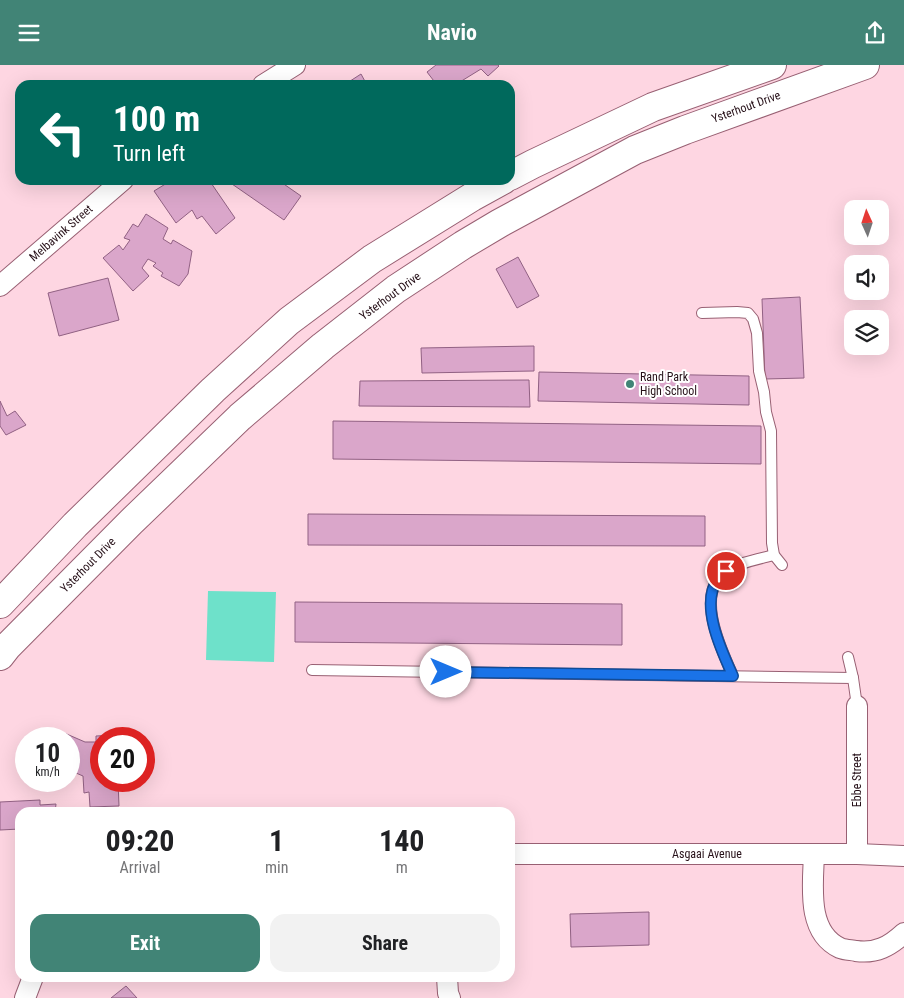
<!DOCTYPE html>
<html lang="en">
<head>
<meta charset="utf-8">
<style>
  body { margin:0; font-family:"Roboto Condensed",sans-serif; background:#f2f2f2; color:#202124; height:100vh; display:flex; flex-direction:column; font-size:19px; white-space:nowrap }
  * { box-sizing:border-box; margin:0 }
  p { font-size:16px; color:#757577 }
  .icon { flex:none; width:28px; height:28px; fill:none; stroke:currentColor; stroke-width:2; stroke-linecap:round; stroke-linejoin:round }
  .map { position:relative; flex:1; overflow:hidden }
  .side { position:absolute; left:15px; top:742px; width:500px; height:175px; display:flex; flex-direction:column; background:#fff; border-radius:15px; box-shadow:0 5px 20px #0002 }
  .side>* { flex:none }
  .hud { position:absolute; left:15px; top:15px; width:500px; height:105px; border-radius:15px; box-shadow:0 5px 20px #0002; background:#00695c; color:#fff; overflow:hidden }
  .needle { width:32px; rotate:357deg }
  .controls { position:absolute; left:844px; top:135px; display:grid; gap:10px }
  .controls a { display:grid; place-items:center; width:45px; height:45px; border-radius:10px; background:#fff; box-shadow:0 5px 20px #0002; font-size:25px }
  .speed { position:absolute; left:15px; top:662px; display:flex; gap:10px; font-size:25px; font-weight:700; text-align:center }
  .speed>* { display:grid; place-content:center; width:65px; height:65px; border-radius:50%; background:#fff; box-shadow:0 5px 20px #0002; line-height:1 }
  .speed small { font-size:12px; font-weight:400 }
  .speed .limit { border:8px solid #d22; background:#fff; color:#111 }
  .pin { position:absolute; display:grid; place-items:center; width:42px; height:42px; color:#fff; margin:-21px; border:2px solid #fff; border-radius:50%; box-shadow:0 1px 5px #0007 }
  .me { position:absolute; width:55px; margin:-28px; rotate:90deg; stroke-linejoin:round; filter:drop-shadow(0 0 4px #0008) }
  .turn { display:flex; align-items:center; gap:18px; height:105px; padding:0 15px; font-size:22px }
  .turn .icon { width:65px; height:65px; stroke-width:2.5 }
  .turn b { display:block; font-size:35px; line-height:42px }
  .eta { display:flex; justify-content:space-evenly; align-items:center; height:85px; text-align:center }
  .eta b { font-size:30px; font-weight:700; line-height:35px }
  .cta { display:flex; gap:10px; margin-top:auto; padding:10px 15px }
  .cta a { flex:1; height:58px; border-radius:15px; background:#418476; color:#fff; font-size:20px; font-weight:700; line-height:58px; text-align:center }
  .cta a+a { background:#f2f2f2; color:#202124 }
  header { display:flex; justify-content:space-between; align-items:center; height:65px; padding:0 15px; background:#418476; color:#fff; font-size:22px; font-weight:700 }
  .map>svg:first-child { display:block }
</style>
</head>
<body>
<header><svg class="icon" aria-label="menu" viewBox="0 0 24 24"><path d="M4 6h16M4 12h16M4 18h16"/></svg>Navio<svg class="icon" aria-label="share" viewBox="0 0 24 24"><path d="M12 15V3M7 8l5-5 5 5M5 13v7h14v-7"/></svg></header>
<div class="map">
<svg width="904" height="933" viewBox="0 0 904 933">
  <rect width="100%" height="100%" fill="#fed6e2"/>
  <path fill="#6ee1ca" d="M208,526L276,527L274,597L206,595Z"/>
  <g fill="#daa6ca" stroke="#916183">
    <path d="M436,0H498L499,1L488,11L481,4L455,20H437L427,7Z"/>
    <path d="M361,9L367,20H344Z"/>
    <path d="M172,115H209L235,153L216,169L202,151L197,154L192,145L176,158L154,126Z"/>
    <path d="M235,115H278L301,131L284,155L232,119Z"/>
    <path d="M146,149L168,163L163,174L171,179L173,175L192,186L188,209L179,221L161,211L163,208L153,201L156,198L148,194L142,203L149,211L133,226L103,193L119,180L123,185L130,175L124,173L133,159L138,162Z"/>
    <path d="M518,192L539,231L517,243L496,204Z"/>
    <path d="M108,213L119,255L59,271L48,228Z"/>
    <path d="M800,232L804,313L765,314L762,234Z"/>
    <path d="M534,281V306L422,308L421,283Z"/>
    <path d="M539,307L749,311V340L538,336Z"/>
    <path d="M529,315L530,342L359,341L360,316Z"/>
    <path d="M0,336L7,351L15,346L26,360L6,370L0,361Z"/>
    <path d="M333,356L761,361V399L333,394Z"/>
    <path d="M308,449L705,451V481L308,480Z"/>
    <path d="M295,537L622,539V580L295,577Z"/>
    <path d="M62,667L85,677H96V671L116,670V674H101V716H118L119,741L90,742L89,727L84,728L83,711L69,705V674H55Z"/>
    <path d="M40,735V740L56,739L55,748H20V764L0,765V737Z"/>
    <path d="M649,847V880L571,882L570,849Z"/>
    <path d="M126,921L137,933H111Z"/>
  </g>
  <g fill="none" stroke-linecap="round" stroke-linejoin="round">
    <defs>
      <g id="service">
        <path d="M702,248L737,247L748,248L753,254L757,268L759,306L764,327L766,347L771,366L772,478L774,490L782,500"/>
        <path d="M848,592L853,613"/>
        <path d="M312,605L853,613L857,641"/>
        <path d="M733,611C721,584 694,528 726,506C740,497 759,494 774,490"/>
      </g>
      <g id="minor">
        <path d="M263,20L295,0"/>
        <path d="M0,221L123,115"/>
        <path d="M510,789H857L904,791"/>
        <path d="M814,789C813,820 806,867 840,883C845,885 851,885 856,886C876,889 890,881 904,868"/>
        <path d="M857,789V641"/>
        <path d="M447,912L448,928L450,933"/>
        <path d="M25,933L33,912"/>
      </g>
      <g id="secondary">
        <path d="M510,111L533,99L653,42L772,0"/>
        <path d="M0,539L75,460L213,325L289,256L372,194L472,132L503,115"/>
        <path d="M0,591L7,582L131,457L240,352L323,281L396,224L463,180L500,158L635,85L685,65L865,0"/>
      </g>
    </defs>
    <use href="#service" stroke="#986073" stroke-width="12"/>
    <use href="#minor" stroke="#986073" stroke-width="22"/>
    <use href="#secondary" stroke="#986073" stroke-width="30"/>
    <use href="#service" stroke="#fff" stroke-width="10"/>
    <use href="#minor" stroke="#fff" stroke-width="20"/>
    <use href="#secondary" stroke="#fff" stroke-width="28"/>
  </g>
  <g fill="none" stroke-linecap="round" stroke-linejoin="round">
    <defs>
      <path id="route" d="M446,607L733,611C722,587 699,539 718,514C720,511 723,509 726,506"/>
    </defs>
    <use href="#route" stroke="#114b97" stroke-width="12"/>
    <use href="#route" stroke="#1a73e8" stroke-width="9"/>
  </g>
  <circle fill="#418476" stroke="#fff" stroke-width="2" cx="630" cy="319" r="5"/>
  <g text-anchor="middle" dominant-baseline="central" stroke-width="4" stroke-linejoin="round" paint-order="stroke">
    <g font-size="12" fill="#271119" stroke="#fff">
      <text transform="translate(746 42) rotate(-20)">Ysterhout Drive</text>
      <text transform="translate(61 168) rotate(-41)">Melbavink Street</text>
      <text transform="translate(390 231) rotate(-36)">Ysterhout Drive</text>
      <text transform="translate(88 500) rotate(-45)">Ysterhout Drive</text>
      <text transform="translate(857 715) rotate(-90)">Ebbe Street</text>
      <text x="707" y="789">Asgaai Avenue</text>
    </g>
    <g font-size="12" fill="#271119" stroke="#fff" text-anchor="start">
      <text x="640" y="312">Rand Park<tspan x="640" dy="14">High School</tspan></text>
    </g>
  </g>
</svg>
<div class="controls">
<a><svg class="needle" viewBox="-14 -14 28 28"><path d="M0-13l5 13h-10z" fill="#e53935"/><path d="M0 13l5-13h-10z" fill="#757577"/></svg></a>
<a><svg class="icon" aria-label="sound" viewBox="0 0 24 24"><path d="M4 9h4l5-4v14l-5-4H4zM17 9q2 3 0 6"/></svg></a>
<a><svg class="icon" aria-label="layers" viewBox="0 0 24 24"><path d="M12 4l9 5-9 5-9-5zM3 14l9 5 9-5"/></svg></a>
</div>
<div class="speed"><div>10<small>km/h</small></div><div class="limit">20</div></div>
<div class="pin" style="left:726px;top:506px;background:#d93025"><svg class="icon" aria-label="arrive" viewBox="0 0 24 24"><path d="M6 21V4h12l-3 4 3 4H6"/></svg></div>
<svg class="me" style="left:446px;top:607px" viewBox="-20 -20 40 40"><circle r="19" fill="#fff"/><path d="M0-13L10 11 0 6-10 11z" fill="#1a73e8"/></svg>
<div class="hud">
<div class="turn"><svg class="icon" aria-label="left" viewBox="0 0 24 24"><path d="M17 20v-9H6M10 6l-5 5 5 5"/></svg><div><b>100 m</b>Turn left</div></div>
</div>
<section class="side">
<div class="eta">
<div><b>09:20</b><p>Arrival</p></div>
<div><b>1</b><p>min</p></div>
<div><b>140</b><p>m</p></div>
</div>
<div class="cta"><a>Exit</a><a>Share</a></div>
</section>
</div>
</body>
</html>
